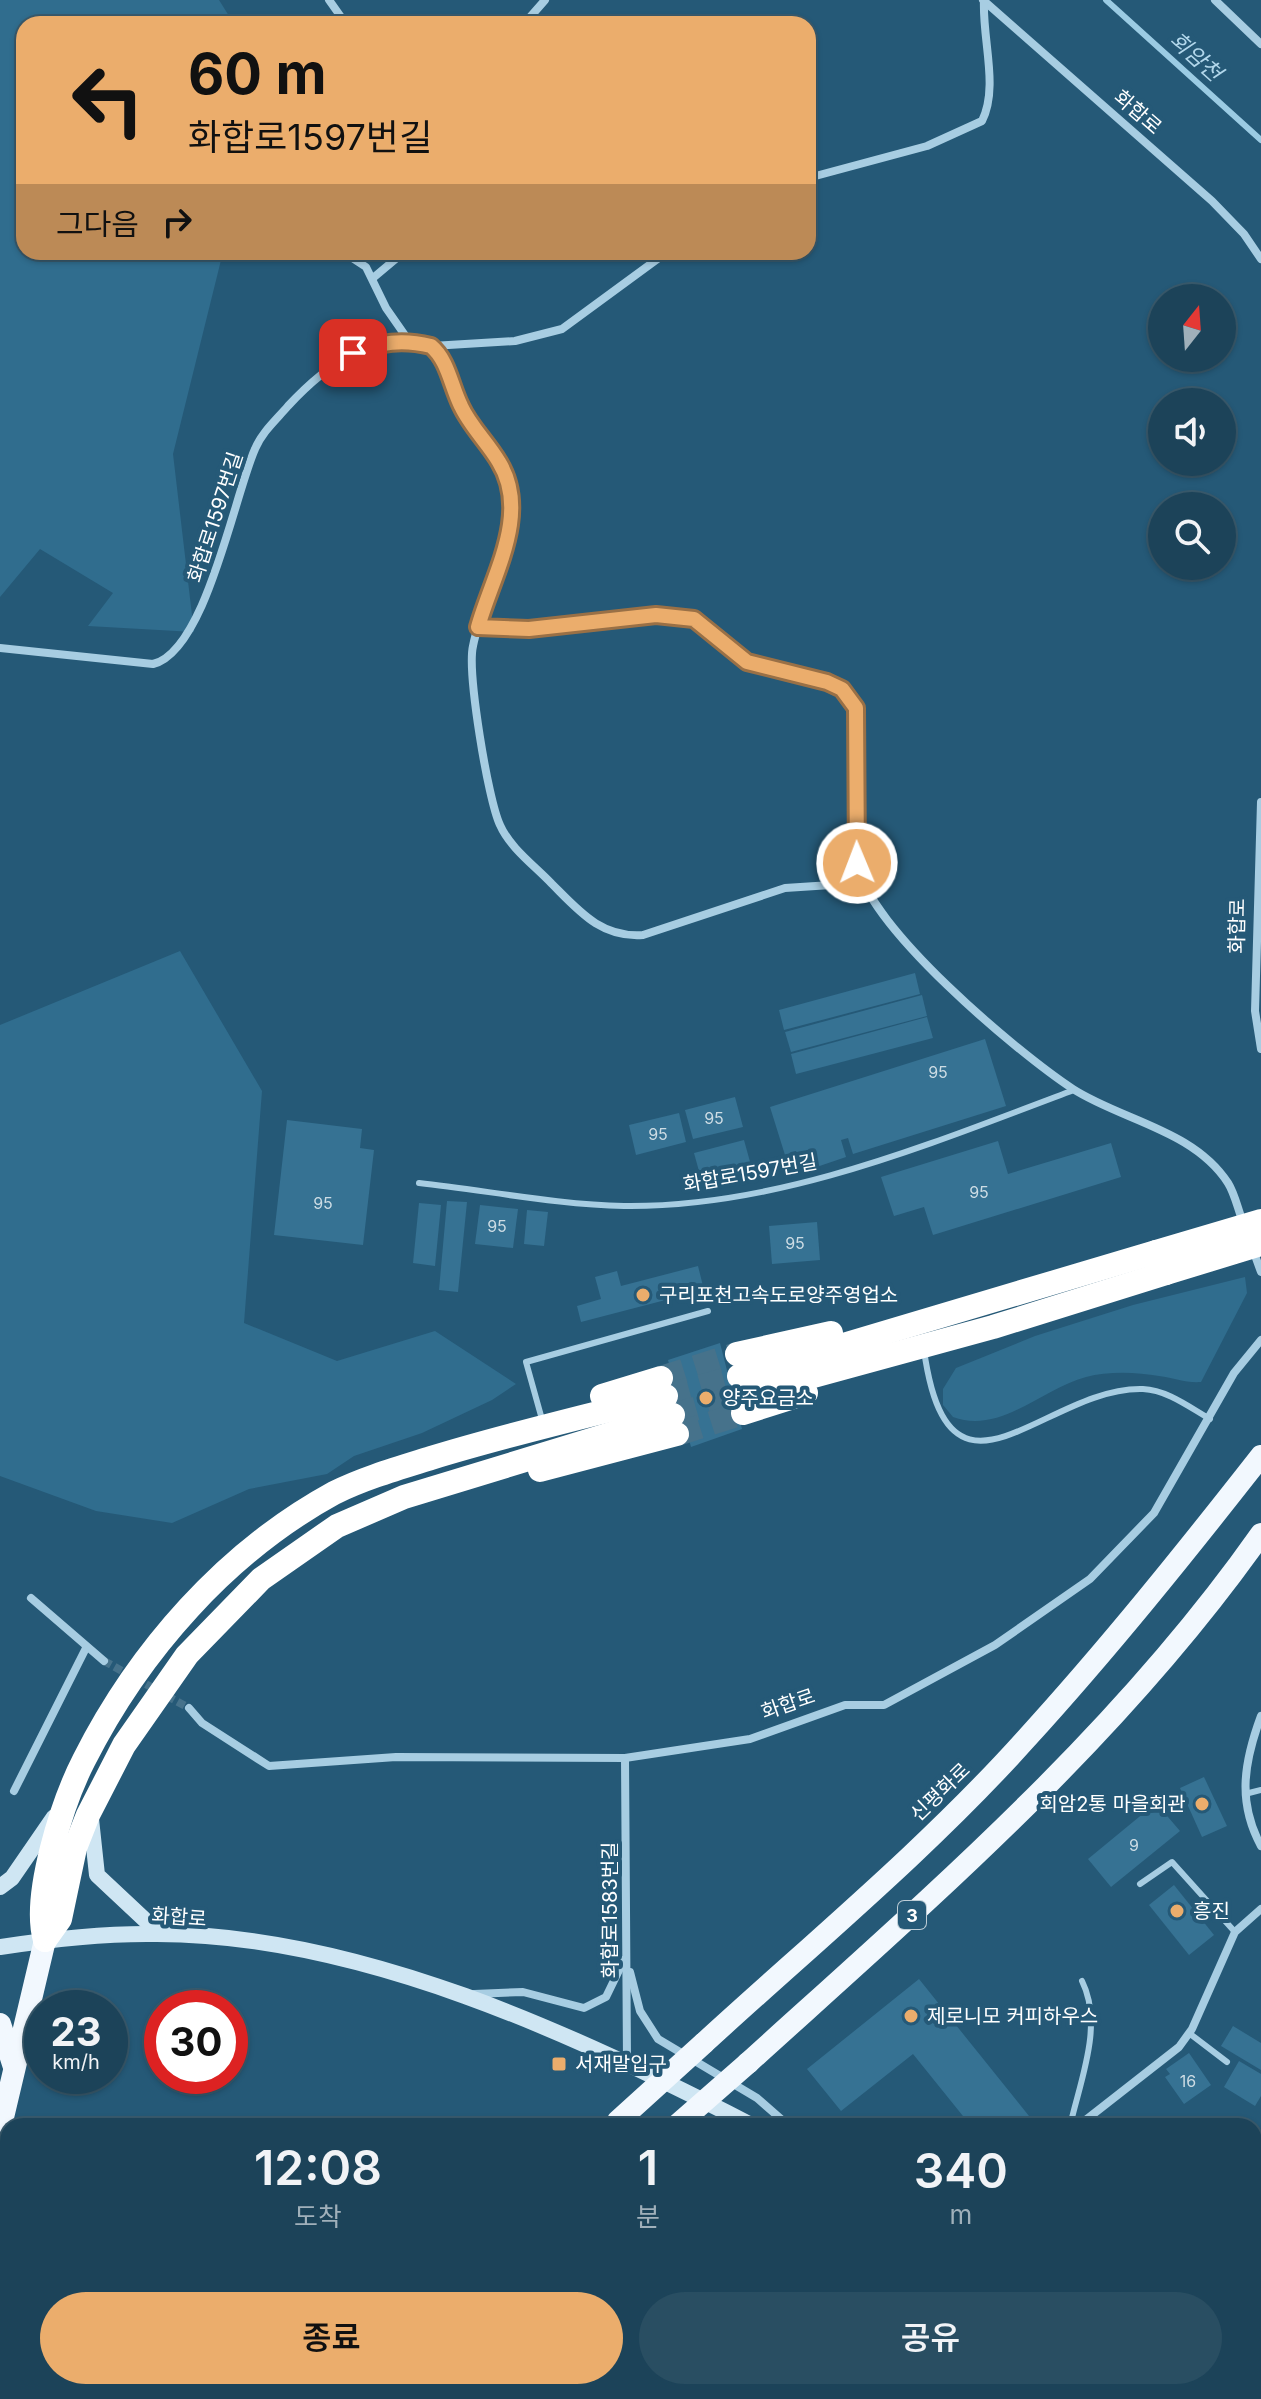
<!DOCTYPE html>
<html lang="ko">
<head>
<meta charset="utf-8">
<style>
  body { margin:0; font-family:Inter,"Noto Sans KR",sans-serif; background:#294e62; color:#f1f3f6; height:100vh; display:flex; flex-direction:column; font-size:30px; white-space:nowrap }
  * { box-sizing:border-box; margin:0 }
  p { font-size:26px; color:#a0b0ba }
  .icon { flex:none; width:44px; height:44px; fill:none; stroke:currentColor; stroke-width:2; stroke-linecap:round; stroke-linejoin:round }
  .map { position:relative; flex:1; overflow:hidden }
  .sheet { position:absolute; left:0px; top:2118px; width:1262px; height:282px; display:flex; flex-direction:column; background:#1c4359; border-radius:24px 24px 0 0; box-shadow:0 2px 6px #0004,0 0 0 2px #3a5c6f }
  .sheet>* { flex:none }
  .hud { position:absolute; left:16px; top:16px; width:800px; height:244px; border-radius:24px; box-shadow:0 2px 6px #0004,0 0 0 2px #3a5c6f; background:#ebad6c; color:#111; overflow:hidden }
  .needle { width:52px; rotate:17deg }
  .fabs { position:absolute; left:1148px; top:284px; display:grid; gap:16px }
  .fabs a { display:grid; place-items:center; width:88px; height:88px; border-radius:50%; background:#1c4359; box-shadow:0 2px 6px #0004,0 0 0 2px #3a5c6f; font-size:40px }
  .speed { position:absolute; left:24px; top:1990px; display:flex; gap:16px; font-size:40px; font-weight:700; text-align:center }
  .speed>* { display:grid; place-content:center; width:104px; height:104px; border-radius:50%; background:#1c4359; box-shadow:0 2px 6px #0004,0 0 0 2px #3a5c6f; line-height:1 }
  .speed small { font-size:20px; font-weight:400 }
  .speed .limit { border:12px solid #d22; background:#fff; color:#111 }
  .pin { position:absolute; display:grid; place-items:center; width:68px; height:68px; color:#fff; margin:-34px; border-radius:16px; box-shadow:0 4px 12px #0006 }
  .me { position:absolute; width:88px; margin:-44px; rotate:359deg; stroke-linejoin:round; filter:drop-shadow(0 0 6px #0008) }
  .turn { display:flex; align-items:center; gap:28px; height:168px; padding:0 40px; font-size:36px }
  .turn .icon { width:104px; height:104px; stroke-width:2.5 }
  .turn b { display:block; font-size:56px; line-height:68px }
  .then { display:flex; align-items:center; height:76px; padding:0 40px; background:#0003; gap:16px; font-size:30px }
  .eta { display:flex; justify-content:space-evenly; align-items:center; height:136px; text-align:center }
  .eta b { font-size:48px; font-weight:600; line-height:56px }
  .primary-button { display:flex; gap:16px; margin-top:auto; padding:16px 40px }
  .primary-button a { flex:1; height:92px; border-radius:48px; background:#ebad6c; color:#111; font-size:32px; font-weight:600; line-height:92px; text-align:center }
  .primary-button a+a { background:#294e62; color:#f1f3f6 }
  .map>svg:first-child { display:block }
</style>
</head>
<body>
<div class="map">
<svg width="1261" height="2399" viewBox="0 0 1261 2399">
  <rect width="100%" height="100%" fill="#255977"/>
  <g fill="#306d8e">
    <path d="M0,0H219L234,24H24V252H223L173,454L194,632L88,626L113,593L40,549L0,597Z"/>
    <path d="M180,951L262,1091L244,1323L337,1361L435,1331L516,1384L492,1400L422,1433L354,1456L327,1474L249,1489L172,1523L96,1511L0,1476V1025Z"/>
    <path d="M1245,1277L1247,1293L1201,1382C1185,1383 1175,1378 1159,1376C1137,1372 1108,1371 1086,1377C1043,1388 1000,1435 953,1417L943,1405V1389L956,1368L1035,1336L1133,1305Z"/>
  </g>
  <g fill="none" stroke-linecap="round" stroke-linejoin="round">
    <path stroke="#9bcbe3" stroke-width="6" d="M1106,0L1261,140"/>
  </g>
  <g fill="#367293">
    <path d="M915,973L920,994L784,1030L779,1010Z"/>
    <path d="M922,995L927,1016L791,1052L785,1032Z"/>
    <path d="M927,1017L933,1038L796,1074L791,1054Z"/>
    <path d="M985,1039L1006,1106L853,1154L848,1138L841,1140L846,1157L802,1172L796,1151L785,1155L770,1107Z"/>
    <path d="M735,1097L743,1127L693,1139L685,1110Z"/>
    <path d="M679,1113L686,1142L636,1155L629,1125Z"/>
    <path d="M287,1120L362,1129L360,1148L374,1150L363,1245L274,1235Z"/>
    <path d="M744,1140L752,1169L702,1182L694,1153Z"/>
    <path d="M998,1141L1008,1174L1111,1143L1121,1177L933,1235L924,1207L894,1216L881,1177Z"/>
    <path d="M447,1201L467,1202L458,1292L439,1290Z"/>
    <path d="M419,1203L441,1205L435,1266L413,1263Z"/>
    <path d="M480,1205L518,1209L513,1248L475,1244Z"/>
    <path d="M527,1210L548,1212L544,1246L524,1244Z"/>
    <path d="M817,1222L820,1260L772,1264L769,1226Z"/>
    <path d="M698,1266L704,1290L581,1322L577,1306L601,1299L595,1277L617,1271L621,1286Z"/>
    <path d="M720,1343L742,1429L691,1447L668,1360Z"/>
    <path d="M1204,1777L1227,1826L1202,1837L1180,1788Z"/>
    <path d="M1156,1803L1180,1831L1111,1887L1088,1859Z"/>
    <path d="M1174,1885L1214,1935L1189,1955L1149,1905Z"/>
    <path d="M919,1979L1037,2126H971L913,2054L841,2111L807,2069Z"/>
    <path d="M1233,2026L1261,2043V2070L1221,2046Z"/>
    <path d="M1189,2053L1211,2085L1184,2104L1165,2077L1170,2074L1166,2069Z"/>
    <path d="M1239,2061L1261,2074V2096L1255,2106L1224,2087Z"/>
    <path d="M1261,2283V2322L1254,2318V2297Z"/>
  </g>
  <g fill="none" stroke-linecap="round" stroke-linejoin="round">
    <path stroke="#46728b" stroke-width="8" stroke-dasharray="8 4" stroke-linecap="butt" d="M104,1661L189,1708"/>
    <g stroke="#46728b" stroke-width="24" stroke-dasharray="24 12" stroke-linecap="butt">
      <path d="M661,1378L737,1354"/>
      <path d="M666,1396L739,1376"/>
      <path d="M673,1415L748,1394"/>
      <path d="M677,1434L743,1413"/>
    </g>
    <g stroke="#a7cde2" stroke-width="6">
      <path d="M419,1183C484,1190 559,1205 624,1206C779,1208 932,1143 1074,1090"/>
      <path d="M924,1350C949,1530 1045,1386 1143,1389C1167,1390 1189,1407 1210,1419"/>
      <path d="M543,1423L526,1362L708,1311"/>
      <path d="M1245,1794L1261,1790"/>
      <path d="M1140,1884L1172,1862L1235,1932"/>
      <path d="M1189,2033L1227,2062"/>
      <path d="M1070,2126C1080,2081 1104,2025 1082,1981"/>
    </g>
    <g stroke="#a7cde2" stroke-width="8">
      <path d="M329,0L346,24"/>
      <path d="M983,0L1212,201L1244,234L1261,259"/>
      <path d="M1215,0L1261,44"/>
      <path d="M524,24L545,0"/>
      <path d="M808,178L927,146L982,121C999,87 982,39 984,0"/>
      <path d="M343,252L366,267L386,308L409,341"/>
      <path d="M373,278L404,252"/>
      <path d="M432,346L515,341L562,329L667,252"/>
      <path d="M478,627L529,629L656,615L694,619L747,662L827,682L842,689L856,708L857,863C867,926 1018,1053 1073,1089C1121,1120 1194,1130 1228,1183C1235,1194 1238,1210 1243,1222"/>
      <path d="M0,648L153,664C206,651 234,496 255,449C262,432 276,420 288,406C327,364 371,332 431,346C447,360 452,386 460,405C476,441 510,463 511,506C513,554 482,599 473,646C467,672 488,800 500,825C510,848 535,866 552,884C579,911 601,938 643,935L785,888L862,883"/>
      <path d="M1261,802L1255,1011L1261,1049"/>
      <path d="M1253,1250L1261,1272"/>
      <path d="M31,1598L104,1661"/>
      <path d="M189,1708L202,1723L269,1766L396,1757L625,1758L750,1739L845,1705H884L995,1645L1090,1579L1154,1513L1234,1373L1261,1340"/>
      <path d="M1261,1716C1244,1762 1237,1802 1261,1846"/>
      <path d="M625,1758L627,2061"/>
      <path d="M14,1791L86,1648"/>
      <path d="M630,1972L640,2011L658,2039L757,2098L789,2126"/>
      <path d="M474,1994L523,1992L584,2008L606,1997L624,1960"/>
      <path d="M1078,2126L1179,2047L1192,2029L1235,1932L1261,1909"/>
    </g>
    <g stroke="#cfe6f3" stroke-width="16">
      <path d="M91,1819L97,1875L160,1934"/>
      <path d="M0,1887L12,1878L54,1817"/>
      <path d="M0,1947C52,1939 105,1933 157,1934C359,1934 577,2035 753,2126"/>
      <path d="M1225,2392L1239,2399"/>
    </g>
    <g stroke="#f2f8fe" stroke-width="22">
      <path d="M0,2024L14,2067"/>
      <path d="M704,2043C812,1944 927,1849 1025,1740C1108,1649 1185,1553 1261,1456"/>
      <path d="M748,2063C930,1898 1119,1736 1261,1534"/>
      <path d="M0,2130L45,1940"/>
      <path d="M221,2399L231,2392"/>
      <path d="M303,2399L311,2392"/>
      <path d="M361,2399L369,2392"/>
      <path d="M421,2399L428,2392"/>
    </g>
    <g stroke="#fff" stroke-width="24">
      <path d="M737,1354L831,1333"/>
      <path d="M739,1376L1156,1252"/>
      <path d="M748,1394L993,1327L1166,1273"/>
      <path d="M602,1396L661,1378"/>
      <path d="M743,1413L806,1393"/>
      <path d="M540,1470L677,1434"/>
      <path d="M45,1940C32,1896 63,1801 84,1760C139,1651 226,1552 334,1493C364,1478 399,1468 431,1458C509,1434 587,1416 666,1396"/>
      <path d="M45,1940L60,1919L75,1848L88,1815L124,1745L187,1655L261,1579L337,1526L404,1497L673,1415"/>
    </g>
    <g stroke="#f2f8fe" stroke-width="22">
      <path d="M618,2121L704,2043"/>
      <path d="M676,2126L748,2063"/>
    </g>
    <g stroke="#fff" stroke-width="24">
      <path d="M1156,1252L1261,1221"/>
      <path d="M1166,1273L1261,1244"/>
    </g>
  </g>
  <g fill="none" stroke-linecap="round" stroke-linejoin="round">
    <defs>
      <path id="route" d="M353,353C381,342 402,339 431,346C448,360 451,386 461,406C470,426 488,443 499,462C531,514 492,576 478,627L529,629L656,615L694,619L747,662L827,682L842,689L856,708L857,863"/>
    </defs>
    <use href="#route" stroke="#997046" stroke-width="20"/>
    <use href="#route" stroke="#ebad6c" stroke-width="14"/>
  </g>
  <g fill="#ebad6c" stroke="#255977" stroke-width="3">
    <circle cx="643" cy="1295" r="8"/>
    <circle cx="706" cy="1398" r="8"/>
    <circle cx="1202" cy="1804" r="8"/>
    <circle cx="1177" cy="1911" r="8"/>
    <circle cx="911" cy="2016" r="8"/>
    <rect x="551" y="2056" width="16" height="16" rx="4"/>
  </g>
  <g text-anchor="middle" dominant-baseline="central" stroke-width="8" stroke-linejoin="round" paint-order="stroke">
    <g font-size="16" fill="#cddce4">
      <text x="938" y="1072">95</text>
      <text x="714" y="1118">95</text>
      <text x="658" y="1134">95</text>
      <text x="979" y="1192">95</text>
      <text x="323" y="1203">95</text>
      <text x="497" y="1226">95</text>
      <text x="795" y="1243">95</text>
      <text x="1134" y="1845">9</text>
      <text x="1188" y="2081">16</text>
    </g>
    <rect fill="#255977" stroke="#becdd6" stroke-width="2" x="898" y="1901" width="28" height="28" rx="6"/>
    <g font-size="18" font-weight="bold" fill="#fff">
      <text x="912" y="1915">3</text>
    </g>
    <g font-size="20" fill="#fff" stroke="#255977">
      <text transform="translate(1138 112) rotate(41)">화합로</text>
      <text transform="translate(215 517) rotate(-72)">화합로1597번길</text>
      <text transform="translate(1237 926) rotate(-89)">화합로</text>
      <text transform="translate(750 1173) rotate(-10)">화합로1597번길</text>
      <text transform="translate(788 1704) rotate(-19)">화합로</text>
      <text transform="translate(940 1792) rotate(-44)">신평화로</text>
      <text transform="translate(610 1910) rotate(-90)">화합로1583번길</text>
      <text transform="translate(179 1917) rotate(4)">화합로</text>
    </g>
    <g font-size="20" fill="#fff" stroke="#255977" text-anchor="start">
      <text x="659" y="1295">구리포천고속도로양주영업소</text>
      <text x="722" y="1398">양주요금소</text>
      <text x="1186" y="1804" text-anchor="end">회암2통 마을회관</text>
      <text x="1193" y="1911">흥진</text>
      <text x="927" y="2016">제로니모 커피하우스</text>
      <text x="575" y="2064">서재말입구</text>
    </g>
    <g font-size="22" font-style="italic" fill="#b2d7eb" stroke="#255977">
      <text transform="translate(1196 56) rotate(42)">회암천</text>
    </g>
  </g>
</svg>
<div class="fabs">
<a><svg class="needle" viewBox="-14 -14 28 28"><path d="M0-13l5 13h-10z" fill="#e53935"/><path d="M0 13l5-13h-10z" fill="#a0b0ba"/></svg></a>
<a><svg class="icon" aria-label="sound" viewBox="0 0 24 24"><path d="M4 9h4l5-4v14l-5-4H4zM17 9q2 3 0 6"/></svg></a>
<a><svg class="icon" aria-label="search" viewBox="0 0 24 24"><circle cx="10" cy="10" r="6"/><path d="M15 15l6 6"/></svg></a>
</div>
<div class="speed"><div>23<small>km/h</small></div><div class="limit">30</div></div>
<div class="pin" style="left:353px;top:353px;background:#d93025"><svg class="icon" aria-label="arrive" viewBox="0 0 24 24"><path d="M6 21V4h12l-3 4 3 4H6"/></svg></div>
<svg class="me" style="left:857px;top:863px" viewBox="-20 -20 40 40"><circle r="17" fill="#ebad6c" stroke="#fff" stroke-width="3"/><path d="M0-11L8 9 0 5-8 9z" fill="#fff"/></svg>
<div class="hud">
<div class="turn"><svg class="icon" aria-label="left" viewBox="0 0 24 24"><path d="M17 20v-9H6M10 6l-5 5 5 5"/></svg><div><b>60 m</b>화합로1597번길</div></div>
<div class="then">그다음<svg class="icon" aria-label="right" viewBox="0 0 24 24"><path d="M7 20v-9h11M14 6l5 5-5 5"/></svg></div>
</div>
<section class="sheet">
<div class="eta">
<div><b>12:08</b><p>도착</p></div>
<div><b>1</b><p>분</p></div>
<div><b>340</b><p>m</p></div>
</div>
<div class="primary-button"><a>종료</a><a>공유</a></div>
</section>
</div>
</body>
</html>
